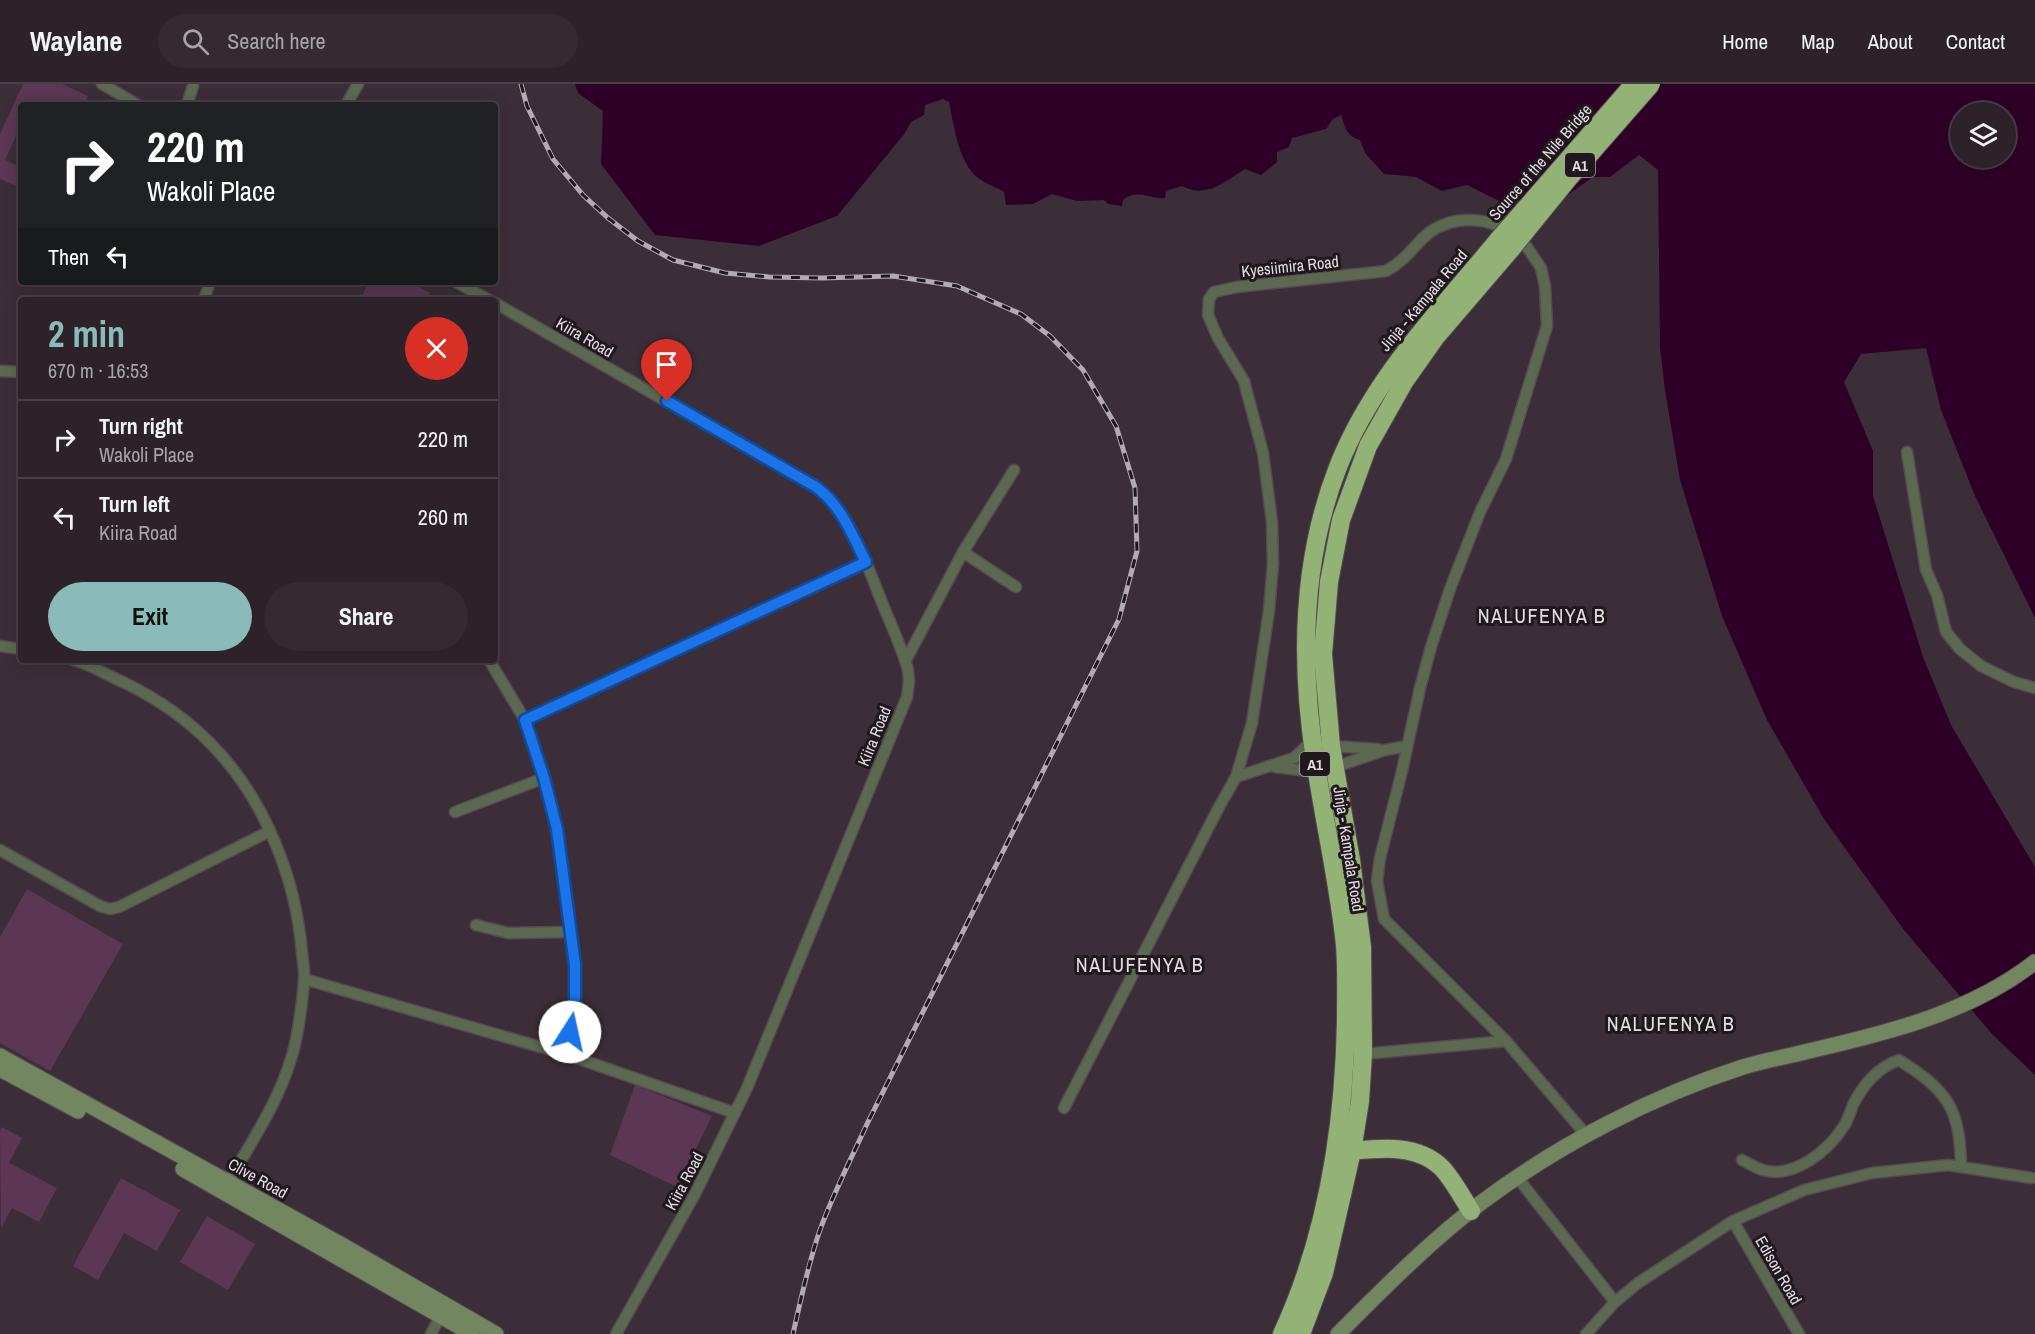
<!DOCTYPE html>
<html lang="en">
<head>
<meta charset="utf-8">
<style>
  body { margin:0; font-family:"Archivo Narrow",sans-serif; background:#352a32; color:#f1f3f6; height:100vh; display:flex; flex-direction:column; font-size:22px; white-space:nowrap }
  * { box-sizing:border-box; margin:0 }
  p { font-size:20px; color:#a7a4a8 }
  .icon { flex:none; width:33px; height:33px; fill:none; stroke:currentColor; stroke-width:2; stroke-linecap:round; stroke-linejoin:round }
  .map { position:relative; flex:1; overflow:hidden }
  .panel { position:absolute; left:18px; top:213px; width:480px; height:366px; display:flex; flex-direction:column; background:#2d222a; border-radius:6px; box-shadow:0 3px 15px #0003,0 0 0 2px #483f47 }
  .panel>* { flex:none }
  .hud { position:absolute; left:18px; top:18px; width:480px; height:183px; border-radius:6px; box-shadow:0 3px 15px #0003,0 0 0 2px #483f47; background:#202124; color:#fff; overflow:hidden }
  .buttons { position:absolute; left:1950px; top:18px; display:grid; gap:12px }
  .buttons a { display:grid; place-items:center; width:66px; height:66px; border-radius:50%; background:#2d222a; box-shadow:0 3px 15px #0003,0 0 0 2px #483f47; font-size:30px }
  .pin { position:absolute; display:grid; place-items:center; width:51px; height:51px; color:#fff; margin:-62px -26px; border-radius:50% 50% 50% 0; rotate:-45deg; box-shadow:0 0 6px #0007 }
  .pin .icon { rotate:45deg }
  .me { position:absolute; width:66px; margin:-33px; rotate:10deg; stroke-linejoin:round; filter:drop-shadow(0 0 4px #0008) }
  .turn { display:flex; align-items:center; gap:21px; height:126px; padding:0 30px; font-size:27px }
  .turn .icon { width:78px; height:78px; stroke-width:2.5 }
  .turn b { display:block; font-size:42px; line-height:51px }
  .then { display:flex; align-items:center; height:57px; padding:0 30px; background:#0003; gap:12px; font-size:22px }
  .round { display:grid; place-items:center; flex:none; width:63px; height:63px; border-radius:32px; background:#352a32 }
  .headline { display:flex; align-items:center; justify-content:space-between; height:102px; padding:0 30px }
  h1 { font-size:36px; font-weight:700; line-height:45px; color:#8bbbb9 }
  .primary-button { display:flex; gap:12px; margin-top:auto; padding:12px 30px }
  .primary-button a { flex:1; height:69px; border-radius:36px; background:#8bbbb9; color:#111; font-size:24px; font-weight:700; line-height:69px; text-align:center }
  .primary-button a+a { background:#352a32; color:#f1f3f6 }
  ul { padding:0; list-style:none }
  li { display:flex; align-items:center; gap:18px; height:78px; padding:0 30px; border-top:2px solid #483f47 }
  li div { flex:1 }
  li b { display:block; font-size:22px }
  li em { font-style:normal }
  header { display:flex; align-items:center; gap:36px; box-sizing:border-box; height:84px; padding:0 30px; background:#2d222a; border-bottom:2px solid #483f47 }
  header strong { font-size:28px }
  nav { display:flex; gap:33px; margin-inline-start:auto; font-size:21px }
  .search { width:420px; height:54px; background:#352a32; display:flex; align-items:center; gap:15px; box-sizing:border-box; padding:0 21px; border-radius:33px; color:#a7a4a8; font-size:22px }
  .map>svg:first-child { display:block }
</style>
</head>
<body>
<header>
<strong>Waylane</strong>
<div class="search"><svg class="icon" aria-label="search" viewBox="0 0 24 24"><circle cx="10" cy="10" r="6"/><path d="M15 15l6 6"/></svg>Search here</div>
<nav><a>Home</a><a>Map</a><a>About</a><a>Contact</a></nav>
</header>
<div class="map">
<svg width="2035" height="1250" viewBox="0 0 2035 1250">
  <rect width="100%" height="100%" fill="#3c2e38"/>
  <g fill="#5c3754">
    <path d="M23,0H62L88,12L84,21H49L41,17L39,21H21V54L16,52L5,76L21,83V104L0,95V50Z"/>
    <path d="M369,198H410L430,209L426,216H378L371,212L369,216H360Z"/>
    <path d="M27,805L123,860L50,987L0,959V853Z"/>
    <path d="M635,1001L712,1032L677,1103L610,1071Z"/>
    <path d="M2,1043L22,1054L9,1079L57,1104L39,1138L12,1124L1,1144L0,1047Z"/>
    <path d="M121,1094L180,1126L157,1167L124,1149L98,1196L73,1182Z"/>
    <path d="M207,1132L255,1160L228,1206L180,1178Z"/>
  </g>
  <path fill="#2e0027" fill-rule="evenodd" d="M575,0H2035V534L1975,412L1941,326L1926,264L1861,270L1844,298L1873,367V412L1923,573L1951,641L2035,783V991L1992,950L1904,846L1824,735L1767,636L1722,532L1680,396L1665,306L1660,263L1658,86L1639,71L1610,93H1593L1551,123L1536,124L1518,116L1503,119L1467,101L1442,107L1416,93L1384,90L1365,69L1360,56C1345,51 1346,44 1341,31L1333,35L1326,45L1292,54L1289,63L1277,68V78L1261,91L1245,85C1224,98 1207,115 1182,102L1166,107L1165,114C1151,116 1138,104 1123,116L1122,122L1108,120L1104,116L1077,117L1052,110L1033,120L1006,121L1004,108C996,103 986,100 978,94C958,78 954,41 949,18L943,15L925,21L924,31L911,38L905,49L837,132L759,162L655,151L601,80L603,27L578,9ZM1960,28H2006V74H1960Z"/>
  <g fill="none" stroke-linecap="round" stroke-linejoin="round">
    <defs>
      <g id="street">
        <path d="M102,0L138,21"/>
        <path d="M187,21L193,2"/>
        <path d="M346,21L358,0"/>
        <path d="M1527,163L1541,184L1545,202L1547,242L1506,375L1480,428L1450,505L1431,563L1420,604L1402,687L1380,774L1377,797L1384,835L1506,957L1587,1052"/>
        <path d="M456,198L489,216"/>
        <path d="M204,216L210,198"/>
        <path d="M495,219L816,403C851,429 867,482 883,521C892,543 902,564 908,586L909,597L907,613L747,1004L695,1110L616,1250"/>
        <path d="M0,287L21,288"/>
        <path d="M1907,368L1926,486L1937,511L1946,548L1960,565L1981,582L2014,598L2035,604"/>
        <path d="M963,468L1016,503"/>
        <path d="M0,562L21,565"/>
        <path d="M73,576C90,580 107,591 123,598C154,613 187,635 212,661C265,715 296,795 302,869C303,878 305,888 304,897C303,914 300,933 297,951C287,1005 256,1051 228,1098"/>
        <path d="M489,576L525,636L544,694L557,745L575,881V927L565,970"/>
        <path d="M906,576L963,468L1014,386"/>
        <path d="M525,636L866,479"/>
        <path d="M1331,662L1378,665"/>
        <path d="M1275,683L1317,688"/>
        <path d="M1335,683L1385,666L1407,662"/>
        <path d="M1236,693L1294,674L1312,657"/>
        <path d="M455,728L544,694"/>
        <path d="M0,766L100,822L110,825L119,823L270,747"/>
        <path d="M476,841L508,849L571,848"/>
        <path d="M304,895L565,970L735,1029"/>
        <path d="M1363,970L1506,957"/>
        <path d="M1064,1024L1219,723L1236,693L1252,639L1269,527L1273,480L1272,438L1263,369L1244,297L1218,254L1208,231L1209,215L1214,208L1237,203L1386,187C1401,179 1410,168 1421,156C1442,134 1474,131 1501,143"/>
        <path d="M1742,1076C1748,1079 1756,1084 1763,1086C1794,1095 1828,1067 1844,1042C1848,1036 1850,1028 1853,1021C1862,1002 1878,983 1899,976C1948,1007 1960,1024 1961,1083"/>
        <path d="M1517,1093L1615,1218"/>
        <path d="M1733,1137L1799,1250"/>
        <path d="M431,1250L443,1227"/>
        <path d="M1586,1250L1615,1218L1638,1199L1733,1137L1804,1106L1872,1089L1948,1081L2032,1094"/>
      </g>
      <g id="secondary">
        <path d="M0,972L342,1161L496,1250"/>
        <path d="M0,985L78,1027"/>
        <path d="M183,1085L472,1250"/>
        <path d="M1338,1250C1384,1204 1430,1157 1482,1118C1558,1061 1652,1012 1743,983C1766,976 1790,972 1813,966C1891,948 1971,928 2035,878"/>
      </g>
      <g id="highway">
        <path d="M1352,1067C1382,1064 1418,1060 1442,1084C1453,1096 1462,1113 1471,1127"/>
        <path d="M1282,1250C1327,1153 1344,1044 1346,937C1346,912 1347,886 1345,861C1339,803 1326,746 1317,688C1300,587 1300,480 1338,383C1373,294 1439,228 1499,155"/>
        <path d="M1301,1250L1324,1189L1352,1067L1360,1017L1363,970L1362,863L1351,776L1331,662L1323,570L1329,498L1341,436L1368,362L1404,298L1435,254L1512,164"/>
      </g>
    </defs>
    <use href="#street" stroke="#574a53" stroke-width="13"/>
    <use href="#secondary" stroke="#574a53" stroke-width="17"/>
    <use href="#highway" stroke="#574a53" stroke-width="20"/>
    <use href="#street" stroke="#5c6951" stroke-width="10"/>
    <use href="#secondary" stroke="#728760" stroke-width="15"/>
    <use href="#highway" stroke="#92b375" stroke-width="18"/>
    <defs>
      <path id="rail" d="M521,0L527,22L553,75L583,111L608,134L638,157L673,176L725,189L769,193L822,194L893,192L957,202L1021,230L1050,252L1083,286L1116,342L1135,404L1137,467L1119,535L867,1040C851,1075 833,1110 820,1146C808,1180 801,1215 793,1250"/>
    </defs>
    <use href="#rail" stroke="#b4aab2" stroke-width="5"/>
    <use href="#rail" stroke="#1f181d" stroke-width="3" stroke-dasharray="9" stroke-linecap="butt"/>
    <defs>
      <g id="highway-bridge">
        <path d="M1499,155L1634,0"/>
        <path d="M1512,164L1567,96L1651,0"/>
      </g>
    </defs>
    <use href="#highway-bridge" stroke="#574a53" stroke-width="20" stroke-linecap="butt"/>
    <use href="#highway-bridge" stroke="#92b375" stroke-width="18"/>
  </g>
  <g fill="none" stroke-linecap="round" stroke-linejoin="round">
    <defs>
      <path id="route" d="M570,948L575,927V881L557,745L544,694L525,636L866,478C852,451 842,422 816,403L667,317"/>
    </defs>
    <use href="#route" stroke="#114b97" stroke-width="15"/>
    <use href="#route" stroke="#1a73e8" stroke-width="10"/>
  </g>
  <g text-anchor="middle" dominant-baseline="central" stroke-width="6" stroke-linejoin="round" paint-order="stroke">
    <g fill="#1f181d" stroke="#aaa1a8" stroke-width="1.5">
      <rect x="1565" y="69" width="30" height="24" rx="4.5"/>
      <rect x="1300" y="668" width="30" height="24" rx="4.5"/>
    </g>
    <g font-size="15" font-weight="bold" fill="#e5dce3">
      <text x="1580" y="81">A1</text>
      <text x="1315" y="680">A1</text>
    </g>
    <g font-size="16" fill="#e5dce3" stroke="#1f181d">
      <text transform="translate(1540 78) rotate(-49)">Source of the Nile Bridge</text>
      <text transform="translate(1290 182) rotate(-6)">Kyesiimira Road</text>
      <text transform="translate(1423 216) rotate(-50)">Jinja - Kampala Road</text>
      <text transform="translate(585 253) rotate(30)">Kiira Road</text>
      <text transform="translate(874 652) rotate(-68)">Kiira Road</text>
      <text transform="translate(1349 765) rotate(81)">Jinja - Kampala Road</text>
      <text transform="translate(258 1094) rotate(29)">Clive Road</text>
      <text transform="translate(684 1097) rotate(-62)">Kiira Road</text>
      <text transform="translate(1779 1186) rotate(60)">Edison Road</text>
    </g>
    <g font-size="20" letter-spacing="1.5" fill="#e5dce3" stroke="#1f181d">
      <text x="1542" y="531">NALUFENYA B</text>
      <text x="1140" y="880">NALUFENYA B</text>
      <text x="1671" y="939">NALUFENYA B</text>
    </g>
  </g>
</svg>
<div class="buttons">
<a><svg class="icon" aria-label="layers" viewBox="0 0 24 24"><path d="M12 4l9 5-9 5-9-5zM3 14l9 5 9-5"/></svg></a>
</div>
<div class="pin" style="left:667px;top:317px;background:#d93025"><svg class="icon" aria-label="arrive" viewBox="0 0 24 24"><path d="M6 21V4h12l-3 4 3 4H6"/></svg></div>
<svg class="me" style="left:570px;top:948px" viewBox="-20 -20 40 40"><circle r="19" fill="#fff"/><path d="M0-13L10 11 0 6-10 11z" fill="#1a73e8"/></svg>
<div class="hud">
<div class="turn"><svg class="icon" aria-label="right" viewBox="0 0 24 24"><path d="M7 20v-9h11M14 6l5 5-5 5"/></svg><div><b>220 m</b>Wakoli Place</div></div>
<div class="then">Then<svg class="icon" aria-label="left" viewBox="0 0 24 24"><path d="M17 20v-9H6M10 6l-5 5 5 5"/></svg></div>
</div>
<section class="panel">
<div class="headline"><div><h1>2 min</h1><p>670 m · 16:53</p></div><a class="round" style="background:#d93025;color:#fff"><svg class="icon" aria-label="close" viewBox="0 0 24 24"><path d="M6 6l12 12M18 6L6 18"/></svg></a></div>
<ul>
<li><svg class="icon" aria-label="right" viewBox="0 0 24 24"><path d="M7 20v-9h11M14 6l5 5-5 5"/></svg><div><b>Turn right</b><p>Wakoli Place</p></div><em>220 m</em></li>
<li><svg class="icon" aria-label="left" viewBox="0 0 24 24"><path d="M17 20v-9H6M10 6l-5 5 5 5"/></svg><div><b>Turn left</b><p>Kiira Road</p></div><em>260 m</em></li>
</ul>
<div class="primary-button"><a>Exit</a><a>Share</a></div>
</section>
</div>
</body>
</html>
